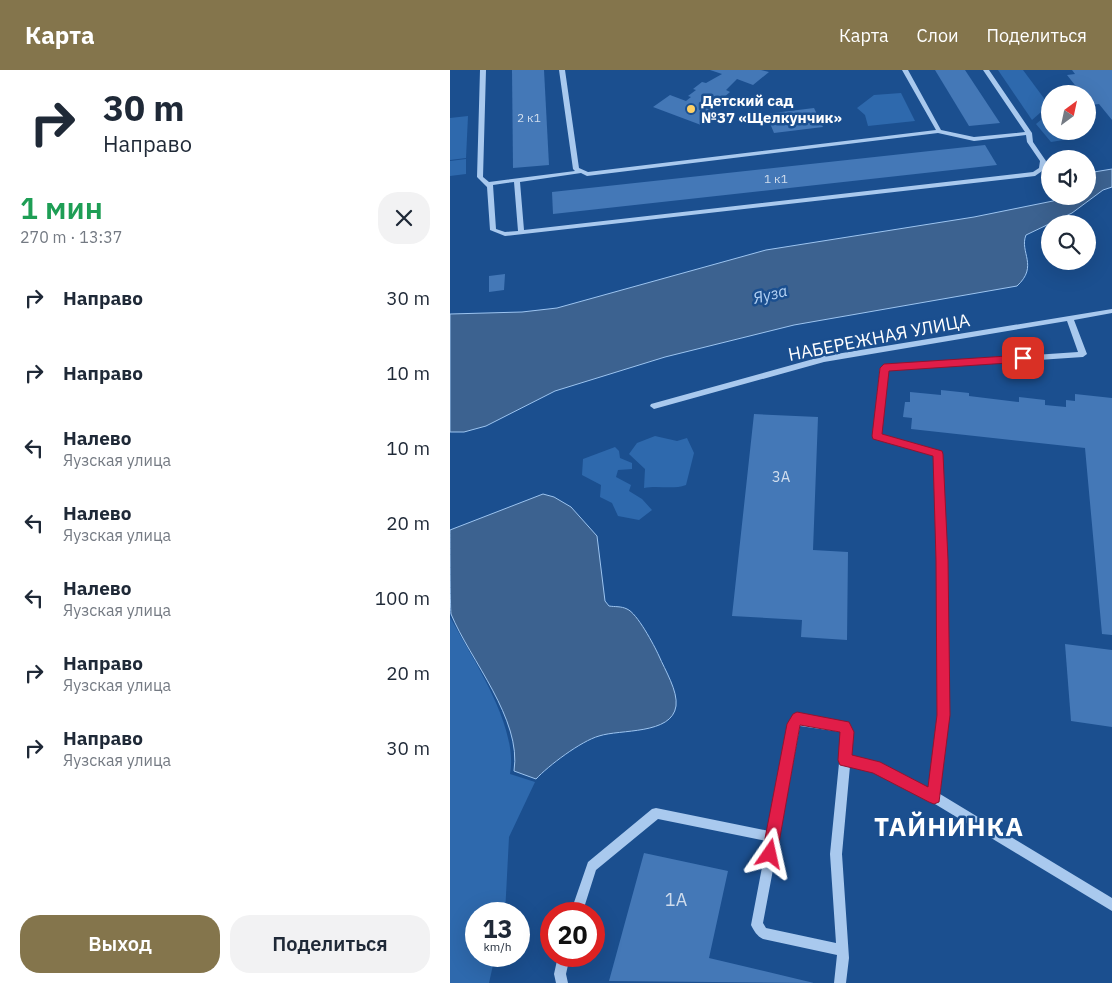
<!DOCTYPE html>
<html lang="ru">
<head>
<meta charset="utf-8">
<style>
  body { margin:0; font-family:"IBM Plex Sans",sans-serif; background:#f2f2f3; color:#1f2937; height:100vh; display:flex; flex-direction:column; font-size:19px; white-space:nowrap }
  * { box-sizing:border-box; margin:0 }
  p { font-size:16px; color:#747a83 }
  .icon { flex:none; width:28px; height:28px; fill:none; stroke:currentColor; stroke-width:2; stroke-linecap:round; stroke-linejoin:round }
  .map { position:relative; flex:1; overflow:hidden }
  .drawer { display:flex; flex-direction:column; background:#fff; width:450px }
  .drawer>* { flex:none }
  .top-card { background:#fff; color:#1f2937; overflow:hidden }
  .needle { width:32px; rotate:33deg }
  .controls { position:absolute; left:591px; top:15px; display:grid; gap:10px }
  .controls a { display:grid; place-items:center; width:55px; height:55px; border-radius:50%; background:#fff; box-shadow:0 5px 20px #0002; font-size:25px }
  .speed { position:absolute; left:15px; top:832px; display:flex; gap:10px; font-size:25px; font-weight:700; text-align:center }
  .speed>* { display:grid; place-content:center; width:65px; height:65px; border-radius:50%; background:#fff; box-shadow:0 5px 20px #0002; line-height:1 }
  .speed small { font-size:12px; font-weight:400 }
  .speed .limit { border:8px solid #d22; background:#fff; color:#111 }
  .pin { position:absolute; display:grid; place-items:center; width:42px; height:42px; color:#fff; margin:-21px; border-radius:10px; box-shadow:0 2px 8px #0006 }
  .me { position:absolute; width:55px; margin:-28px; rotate:11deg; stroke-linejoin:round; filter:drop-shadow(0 0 4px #0008) }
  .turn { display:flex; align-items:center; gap:18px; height:105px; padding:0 20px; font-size:22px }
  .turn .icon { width:65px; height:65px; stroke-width:2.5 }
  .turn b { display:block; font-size:35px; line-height:42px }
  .round { display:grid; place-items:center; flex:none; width:52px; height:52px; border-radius:20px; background:#f2f2f3 }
  .overview { display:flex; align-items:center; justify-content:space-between; height:85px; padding:0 20px }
  h1 { font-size:30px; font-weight:600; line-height:38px; color:#1e9e55 }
  .action { display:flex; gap:10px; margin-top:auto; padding:10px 20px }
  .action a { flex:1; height:58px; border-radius:20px; background:#84754c; color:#fff; font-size:20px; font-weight:600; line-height:58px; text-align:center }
  .action a+a { background:#f2f2f3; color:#1f2937 }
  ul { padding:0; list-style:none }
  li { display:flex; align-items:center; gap:15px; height:75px; padding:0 20px }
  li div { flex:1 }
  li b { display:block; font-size:19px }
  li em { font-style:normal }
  header { display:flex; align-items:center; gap:30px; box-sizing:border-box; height:70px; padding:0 25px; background:#84754c; color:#fff }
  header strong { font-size:24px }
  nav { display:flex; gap:28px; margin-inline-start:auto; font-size:18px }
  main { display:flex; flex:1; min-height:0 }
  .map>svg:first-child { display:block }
</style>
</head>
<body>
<header>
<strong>Карта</strong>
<nav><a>Карта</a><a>Слои</a><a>Поделиться</a></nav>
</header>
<main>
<section class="drawer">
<div class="top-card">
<div class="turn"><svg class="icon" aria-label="right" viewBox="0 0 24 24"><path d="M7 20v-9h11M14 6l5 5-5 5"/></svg><div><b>30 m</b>Направо</div></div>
</div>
<div class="overview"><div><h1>1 мин</h1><p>270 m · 13:37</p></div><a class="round"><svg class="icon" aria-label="close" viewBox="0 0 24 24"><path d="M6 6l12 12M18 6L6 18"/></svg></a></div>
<ul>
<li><svg class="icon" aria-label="right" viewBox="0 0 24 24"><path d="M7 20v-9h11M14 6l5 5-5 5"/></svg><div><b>Направо</b></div><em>30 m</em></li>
<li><svg class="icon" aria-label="right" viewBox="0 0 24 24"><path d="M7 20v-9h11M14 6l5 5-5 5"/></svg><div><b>Направо</b></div><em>10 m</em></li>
<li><svg class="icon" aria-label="left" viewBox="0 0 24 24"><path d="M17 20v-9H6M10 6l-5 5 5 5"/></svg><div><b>Налево</b><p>Яузская улица</p></div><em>10 m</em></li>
<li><svg class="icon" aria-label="left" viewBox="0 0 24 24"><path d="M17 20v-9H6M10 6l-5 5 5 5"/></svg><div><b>Налево</b><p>Яузская улица</p></div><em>20 m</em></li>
<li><svg class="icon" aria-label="left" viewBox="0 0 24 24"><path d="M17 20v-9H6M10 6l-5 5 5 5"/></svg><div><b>Налево</b><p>Яузская улица</p></div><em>100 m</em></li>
<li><svg class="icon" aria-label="right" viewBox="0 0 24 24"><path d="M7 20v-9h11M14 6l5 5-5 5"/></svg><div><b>Направо</b><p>Яузская улица</p></div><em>20 m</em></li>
<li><svg class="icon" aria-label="right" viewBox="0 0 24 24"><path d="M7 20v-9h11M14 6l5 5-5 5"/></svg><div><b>Направо</b><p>Яузская улица</p></div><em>30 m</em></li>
</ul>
<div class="action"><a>Выход</a><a>Поделиться</a></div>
</section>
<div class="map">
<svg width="662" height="913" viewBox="0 0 662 913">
  <rect width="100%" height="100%" fill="#1b4f8f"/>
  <g fill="#2e69ad">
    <path d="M548,0H573L599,35L582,50Z"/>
    <path d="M451,23L465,51L418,56L415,45L407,38L424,25Z"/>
    <path d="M600,42V61H621L626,68L601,72L586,54Z"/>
    <path d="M18,46L16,88L0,90V48Z"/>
    <path d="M16,89V104L0,106V91Z"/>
    <path d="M205,366L227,371L237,368L244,383L236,415C222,420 209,415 194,418L195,399L179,384L187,373Z"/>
    <path d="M165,377L169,381L170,388L182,393V399L168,400L166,407L181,415L179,421L192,429L202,440L189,450L168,446L162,433L150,427L151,415L132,405L133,389Z"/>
    <path d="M0,547C22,588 69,657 60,704L85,712L59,767L55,844H26V886H45L39,913H0Z"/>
  </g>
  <g fill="#3c6290" stroke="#9cc4f0">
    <path d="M662,99V117L653,120L622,143L576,165C569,182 589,196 567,216L344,255L215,287L105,321L36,356L14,362H0V244L72,242L107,238L316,180L524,147L603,131L613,126H638V103Z"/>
    <path d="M93,424L104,427L121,437L147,466L155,531L159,536C165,537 171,536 177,539C187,543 204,575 209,586C215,600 228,621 226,636C222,665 170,659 149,666C131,671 98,696 86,709L64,701C72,649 20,590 1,544C0,534 0,476 0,460Z"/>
  </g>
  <g fill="#4478b7">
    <path d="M62,0H94L99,95L63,98Z"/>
    <path d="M260,0H311L319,2L303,15L287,9L276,20L280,22L272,29L267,27L251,36L267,42L251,55L203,37L220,25L236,31L241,27L238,26L246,20L243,19L252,12L256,13L272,4Z"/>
    <path d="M485,0H515L550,53L519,56Z"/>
    <path d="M622,0H662V50L649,34L641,35L638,30V24H632L617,5L625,4Z"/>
    <path d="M364,38L373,57L324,63L316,44Z"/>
    <path d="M535,75L547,95L103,144L102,122Z"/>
    <path d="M55,204L54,220L39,222V206Z"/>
    <path d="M491,320L519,323V326L569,332V327L595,330V335L616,337V330L625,331V324L662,328V565L652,564L635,378L461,359L462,348L453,347L455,332H460V322L491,325Z"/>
    <path d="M304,344L368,347L363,480L398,482L397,570L351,567L352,550L282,546Z"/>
    <path d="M615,574L662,580V657L621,651Z"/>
    <path d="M194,783L278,801L259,888L364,913L159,911Z"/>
  </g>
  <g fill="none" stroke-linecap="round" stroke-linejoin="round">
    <g fill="#a9c9ee" fill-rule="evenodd">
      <path d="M30,0H36L33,107L39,112L125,101L123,99L109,0H115L129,98L138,102L486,60L452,0H458L491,60L524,67L575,62L533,0H539L582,63L583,72L596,91L595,99L585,106L55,166L40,160L37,117L27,107ZM488,63L524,71L576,65L577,72L590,91L589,98L583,102L74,160L70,112L131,103L137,106ZM64,112L68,161L55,162L46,159L43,115Z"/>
      <path d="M662,239V243L624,250L637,284L633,287L438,300L431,364L491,382L492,384L497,490L498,645L490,724L662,828V841L480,731L424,701L400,696L392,784L399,888L396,913H384L387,885L313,869C307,866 304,861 301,855L317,771L208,749L146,800L132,844H120L138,792L202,739L206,738L319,761L341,650L342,647L346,645L398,653L402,662L401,686L429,692L480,719L488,645L487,490L484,386L424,368L423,366L430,298L434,295L628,282L617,251L374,292L204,339L200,336L201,334L374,286ZM350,656L391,662L392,663L380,784L386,873L316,858L313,853Z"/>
      <path d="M108,886H120L116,904L118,913H106L104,904Z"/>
    </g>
  </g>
  <path fill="#e11d48" stroke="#92132f" d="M573,285L578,288L573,292L439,301L432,364L492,381L493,384L498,490L500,645L489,732L484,734L479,732L423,703L390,695L388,690L390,662L350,655L327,784L325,789L320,791L314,789L312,784L337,654L343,644L347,642L399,652L404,662L402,685L430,692L478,717L487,645L486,490L483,386L423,369L422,366L430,298L434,294Z"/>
  <circle fill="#ffd166" stroke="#1b4f8f" stroke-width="2" cx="241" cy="39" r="5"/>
  <g text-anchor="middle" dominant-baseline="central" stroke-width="5" stroke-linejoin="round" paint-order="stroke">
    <g font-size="12" fill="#d0dded">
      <text x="79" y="47">2 к1</text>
      <text x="326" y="108">1 к1</text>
    </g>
    <g font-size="15" font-weight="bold" fill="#fff" stroke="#1b4f8f" text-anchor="start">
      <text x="251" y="30">Детский сад<tspan x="251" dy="17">№37 «Щелкунчик»</tspan></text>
    </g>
    <g font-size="15" fill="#d0dded">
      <text x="331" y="406">3А</text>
    </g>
    <g font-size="16" font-style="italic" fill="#b5d3f5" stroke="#1b4f8f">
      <text transform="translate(320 224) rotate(-14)">Яуза</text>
    </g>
    <g font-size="18" fill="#fff" stroke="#1b4f8f">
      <text transform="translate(429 267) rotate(-11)">НАБЕРЕЖНАЯ УЛИЦА</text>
    </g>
    <g font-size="18" fill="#d0dded">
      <text x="226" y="829">1А</text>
    </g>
    <g font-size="26" font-weight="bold" letter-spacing="1" fill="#fff" stroke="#1b4f8f">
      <text x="499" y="756">ТАЙНИНКА</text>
    </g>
  </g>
</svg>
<div class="controls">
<a><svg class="needle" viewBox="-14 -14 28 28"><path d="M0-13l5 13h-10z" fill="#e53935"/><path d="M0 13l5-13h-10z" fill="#747a83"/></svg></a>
<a><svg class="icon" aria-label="sound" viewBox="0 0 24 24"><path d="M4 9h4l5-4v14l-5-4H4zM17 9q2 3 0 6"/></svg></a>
<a><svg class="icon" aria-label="search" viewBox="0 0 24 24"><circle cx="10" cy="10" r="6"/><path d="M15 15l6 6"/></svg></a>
</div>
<div class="speed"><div>13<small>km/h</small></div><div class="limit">20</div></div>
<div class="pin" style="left:573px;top:288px;background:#d93025"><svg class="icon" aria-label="arrive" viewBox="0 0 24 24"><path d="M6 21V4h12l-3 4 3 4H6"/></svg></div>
<svg class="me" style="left:320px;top:784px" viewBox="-20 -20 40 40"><path d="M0-17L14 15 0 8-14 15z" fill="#e11d48" stroke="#fff" stroke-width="4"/></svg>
</div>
</main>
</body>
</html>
